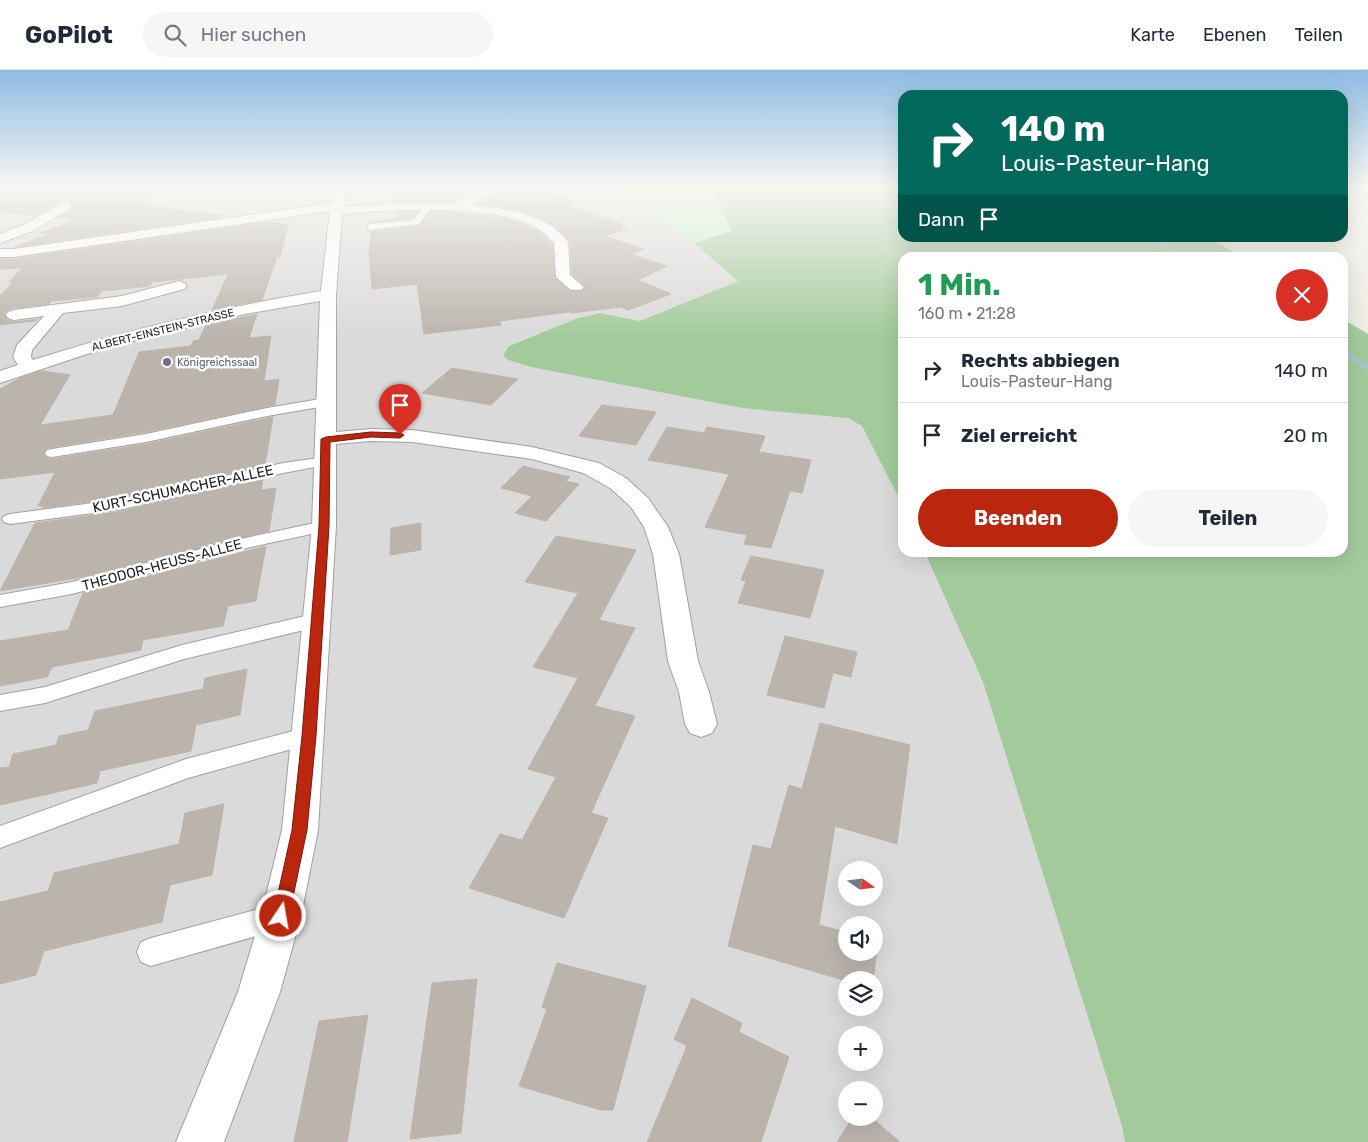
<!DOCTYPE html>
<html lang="de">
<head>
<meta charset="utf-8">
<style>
  body { margin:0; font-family:Rubik,sans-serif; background:#f6f6f7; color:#1f2937; height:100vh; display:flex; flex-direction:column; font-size:19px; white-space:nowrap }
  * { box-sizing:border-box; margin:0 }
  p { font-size:16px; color:#747a83 }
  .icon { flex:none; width:28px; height:28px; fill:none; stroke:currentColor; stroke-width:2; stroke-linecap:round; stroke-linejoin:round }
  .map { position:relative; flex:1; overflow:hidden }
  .panel { position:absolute; left:898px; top:182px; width:450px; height:305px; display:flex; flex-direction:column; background:#fff; border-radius:15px; box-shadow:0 5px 20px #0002 }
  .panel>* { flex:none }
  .guide { position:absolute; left:898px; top:20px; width:450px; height:152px; border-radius:15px; box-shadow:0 5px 20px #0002; background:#00695c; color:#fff; overflow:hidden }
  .needle { width:32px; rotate:104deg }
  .controls { position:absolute; left:838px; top:791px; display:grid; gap:10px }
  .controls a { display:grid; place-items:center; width:45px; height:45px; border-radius:50%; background:#fff; box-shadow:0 5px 20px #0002; font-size:25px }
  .pin { position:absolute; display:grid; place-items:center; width:42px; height:42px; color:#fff; margin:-51px -21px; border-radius:50% 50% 50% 0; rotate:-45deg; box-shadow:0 0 5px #0007 }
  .pin .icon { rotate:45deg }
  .me { position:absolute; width:55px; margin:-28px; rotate:12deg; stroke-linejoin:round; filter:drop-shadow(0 0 4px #0008) }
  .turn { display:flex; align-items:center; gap:18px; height:105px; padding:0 20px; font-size:22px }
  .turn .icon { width:65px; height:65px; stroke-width:2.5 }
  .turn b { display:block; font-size:35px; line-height:42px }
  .then { display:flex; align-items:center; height:48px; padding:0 20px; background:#0003; gap:10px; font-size:19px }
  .round { display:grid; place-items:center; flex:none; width:52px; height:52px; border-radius:26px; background:#f6f6f7 }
  .summary { display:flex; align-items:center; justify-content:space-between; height:85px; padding:0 20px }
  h1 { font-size:30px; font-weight:700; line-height:38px; color:#1e9e55 }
  .action { display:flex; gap:10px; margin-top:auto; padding:10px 20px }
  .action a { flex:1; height:58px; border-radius:30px; background:#bb260e; color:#fff; font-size:20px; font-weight:700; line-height:58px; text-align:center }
  .action a+a { background:#f6f6f7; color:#1f2937 }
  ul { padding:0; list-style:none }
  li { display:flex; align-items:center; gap:15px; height:65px; padding:0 20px; border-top:1px solid #e0e1e3 }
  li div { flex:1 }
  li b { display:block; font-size:19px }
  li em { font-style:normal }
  header { display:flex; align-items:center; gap:30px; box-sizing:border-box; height:70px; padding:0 25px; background:#fff; border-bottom:1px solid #e0e1e3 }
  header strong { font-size:24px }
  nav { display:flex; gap:28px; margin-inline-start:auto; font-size:18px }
  .search { width:350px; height:45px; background:#f6f6f7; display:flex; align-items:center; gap:12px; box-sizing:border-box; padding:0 18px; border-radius:28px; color:#747a83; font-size:19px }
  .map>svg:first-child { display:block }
</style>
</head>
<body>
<header>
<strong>GoPilot</strong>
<div class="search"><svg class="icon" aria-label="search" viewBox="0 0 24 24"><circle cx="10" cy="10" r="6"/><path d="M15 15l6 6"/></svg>Hier suchen</div>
<nav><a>Karte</a><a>Ebenen</a><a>Teilen</a></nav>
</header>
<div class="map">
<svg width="1368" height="1072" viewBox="0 0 1368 1072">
  <rect width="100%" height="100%" fill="#edebe3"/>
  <path fill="#dbdada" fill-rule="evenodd" d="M0,117H615L694,173L739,211L640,251L600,243L524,269L509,276L503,285L508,290L531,297L742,338L848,347L862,356L902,434V482L925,483L983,612L1122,1056L1125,1072H0ZM846,800H874V828H846ZM846,855H874V882H846ZM846,910H874V938H846ZM846,965H874V992H846ZM846,1020H874V1048H846Z"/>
  <g fill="#a2ca9b">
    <path d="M712,117H902V168H1209L1242,187L902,188V434L862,356L848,348L742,338L531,297L508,290L503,285L509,276L578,248L600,243L640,251L738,211L694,173L731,161Z"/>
    <path d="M1343,249L1368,264V1072H1125L1122,1056L983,612L925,483L1342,482Z"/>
  </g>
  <path fill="#c2f5cd" d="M615,117H712L732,161L694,173Z"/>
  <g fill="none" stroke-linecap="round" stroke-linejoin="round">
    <g fill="#a6c6d8" fill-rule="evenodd">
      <path d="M1147,168H1152L1186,188H1179Z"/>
      <path d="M1342,280L1368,295V300L1342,285Z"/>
    </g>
  </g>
  <g fill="#bab4ad" stroke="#beb4a7">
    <path d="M146,117L145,135L227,146L15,177L49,164L40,163L78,149L59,147L70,141L73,135L69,131L64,130L37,145L0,142V124Z"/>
    <path d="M432,117H486L452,132H394L390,121Z"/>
    <path d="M507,117H527L577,132L566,135L623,155L619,156L627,159L605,166L644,179L630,184L667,196L638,210L671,224L628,240L621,237L571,243L570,242L500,251L501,255L424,264L417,214L372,219L369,182L371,162L419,156L431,141L444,142L497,147L520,153L539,162L552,174L555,208L570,221H582L585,216L572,204L570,171L556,157L540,148L520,141L476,134L504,121Z"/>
    <path d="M418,141L412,148L372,152L400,148L398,142Z"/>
    <path d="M267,152L288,155L280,187H277L262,230L212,240L228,204L152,212L150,216L102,221L97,227L51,231L49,234L13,238L7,240L4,244L7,250L14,252L38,249L35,251L0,255V226L13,212L8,213L22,198L0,199V189H14Z"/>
    <path d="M257,244L249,268L271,266L264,311L279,309L275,335L146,362L47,378L43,384L47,388L52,389L146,374L273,347L265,395L123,427L42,438L44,436H38L55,402L0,409V319L20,308L42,301L70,305L40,355L113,345L139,282L191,276L193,271L199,270L206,255Z"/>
    <path d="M452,298L518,309L491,335L422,323Z"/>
    <path d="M602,335L656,342L636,375L579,366Z"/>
    <path d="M667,357L704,363L707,357L765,366L759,382L811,390L802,423L790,421L771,478L744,474L747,465L705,457L729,404L648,390Z"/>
    <path d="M523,396L570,407L566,411L579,414L546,451L515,443L532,426L501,418Z"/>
    <path d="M263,409L261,420L276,418L269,461L83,507L0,521L35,453L123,441Z"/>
    <path d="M421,453V480L390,485L391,458Z"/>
    <path d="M556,466L636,480L599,550L635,558L595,636L635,646L591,743L608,748L564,848L469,818L500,764L522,770L556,707L528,699L578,608L533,597L578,523L525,512Z"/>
    <path d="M266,476L256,531L228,536L223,556L143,570L141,580L52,597L47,607L0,616V571L68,560L83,523Z"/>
    <path d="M751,486L824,500L810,548L738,533L746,511L741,510Z"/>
    <path d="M785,566L857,582L851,607L833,603L824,638L767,625Z"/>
    <path d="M247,599L240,645L196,655L191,681L100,701L97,713L0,735V698L9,697L13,684L56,675L59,666L88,660L95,641L203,619L205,608Z"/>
    <path d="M820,653L910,675L897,774L835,756L819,855L846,862V882H874V870L878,871L873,910H843L728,876L753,775L771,779L789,715L802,719Z"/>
    <path d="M224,734L212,805L170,815L162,852L44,881L36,905L0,914V832L48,821L54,803L179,774L185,743Z"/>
    <path d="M557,893L646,916L613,1040H601L519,1016L547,939L542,937Z"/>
    <path d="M477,909L461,1063L410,1069L432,913Z"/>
    <path d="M692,928L742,953L739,962L789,987L761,1072H647L687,976L674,969Z"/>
    <path d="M368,945L347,1072H294L319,951Z"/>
    <path d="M852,1048H872L900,1072H837Z"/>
  </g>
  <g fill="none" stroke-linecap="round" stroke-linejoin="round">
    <defs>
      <g id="service">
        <path d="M207,117H220L207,120Z"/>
        <path d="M425,135L432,137L419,154L370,160L366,157L370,154L413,150Z"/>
        <path d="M326,328L333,332L331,335L267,346L146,372L52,387L47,386L45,383L47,380L52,379L146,364L267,338Z"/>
        <path d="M326,387L331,388L333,391L331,394L283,403L123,439L10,454L4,452L2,449L4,446L10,444L123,429L283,393Z"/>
        <path d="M324,451L330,452L332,456L330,460L237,480L72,524L0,537V525L72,512L236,470Z"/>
        <path d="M318,543L325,545L328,550L325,555L184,589L45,633L0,641V625L45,617L182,575Z"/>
        <path d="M309,657L317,660L320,666L317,672L188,708L0,778V756L186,689Z"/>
        <path d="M281,833L290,837L294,846L290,855L281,859L151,896L141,892L137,882L141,872L151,868Z"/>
      </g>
      <g id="minor">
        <path d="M334,117H346L343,137L388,134H452L490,117H505L503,119L469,135C496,137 524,141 548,154C555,157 560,164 566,169L568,172L570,205L584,217L581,220H571L556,207L554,173C550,169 545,163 540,160C495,132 395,139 342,144L336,225V362L371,359L412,360L532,377L599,393L626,408L648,428L668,457L679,484L698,591L709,622L717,654L712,663L701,667L690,663L685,654L679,622L668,591L653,484L644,457L631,437L610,418L583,403L532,389L412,372L371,371L336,374V456L318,760L301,846L280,922L224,1072H176L238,922L261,846L282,760L312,456L320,231L245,244L166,262L87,284L0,313V301L18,295L13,287L17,275L44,246L14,250L8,248L6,245L8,242L14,240L122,226L179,211L184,213L187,216L184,219L122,236L63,243L32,280L31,287L33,290C127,260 223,237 321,221L330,141L14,187H0V179H14L332,133Z"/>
        <path d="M65,132L69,133L71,136L69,139L33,161L0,173V164L23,155Z"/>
      </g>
    </defs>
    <use href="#service" stroke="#a1a1a1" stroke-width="2"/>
    <use href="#minor" stroke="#a1a1a1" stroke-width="2"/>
    <use href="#service" fill="#fff" fill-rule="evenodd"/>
    <use href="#minor" fill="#fff" fill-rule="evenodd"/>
  </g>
  <linearGradient id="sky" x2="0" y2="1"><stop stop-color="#8dbbe2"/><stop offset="0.44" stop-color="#f7f6f2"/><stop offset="1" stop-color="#f7f6f2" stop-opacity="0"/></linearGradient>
  <rect width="1368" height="267" fill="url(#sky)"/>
  <path fill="#bb260e" stroke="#7a1909" d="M371,362L400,363L404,365L400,368L371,367L330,372L329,456L316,666L307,760L289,846L287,852L281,854L275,852L273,846L292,760L302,666L319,456L321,369L326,367Z"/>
  <circle fill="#6b7280" stroke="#fff" stroke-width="2" cx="167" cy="292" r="5"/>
  <g text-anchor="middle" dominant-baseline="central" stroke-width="5" stroke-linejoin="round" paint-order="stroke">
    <g font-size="11" fill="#1d1d1d" stroke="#fff">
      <text transform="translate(163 260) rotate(-14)">ALBERT-EINSTEIN-STRASSE</text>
    </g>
    <g font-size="11" fill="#5b616d" stroke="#fff" text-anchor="start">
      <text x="177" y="292">Königreichssaal</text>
    </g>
    <g font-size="14" fill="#1d1d1d" stroke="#fff">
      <text transform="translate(183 419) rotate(-12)">KURT-SCHUMACHER-ALLEE</text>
      <text transform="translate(162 495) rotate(-15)">THEODOR-HEUSS-ALLEE</text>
    </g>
  </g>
</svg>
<div class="controls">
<a><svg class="needle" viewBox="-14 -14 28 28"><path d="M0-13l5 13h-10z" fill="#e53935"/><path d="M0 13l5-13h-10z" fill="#747a83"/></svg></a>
<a><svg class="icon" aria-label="sound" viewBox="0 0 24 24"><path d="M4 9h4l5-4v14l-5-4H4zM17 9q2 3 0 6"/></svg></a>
<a><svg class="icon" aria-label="layers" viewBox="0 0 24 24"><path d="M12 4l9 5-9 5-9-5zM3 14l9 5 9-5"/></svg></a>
<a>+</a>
<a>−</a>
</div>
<div class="pin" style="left:400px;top:365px;background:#d93025"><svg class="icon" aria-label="arrive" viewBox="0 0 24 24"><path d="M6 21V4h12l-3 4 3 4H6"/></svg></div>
<svg class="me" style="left:281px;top:846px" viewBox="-20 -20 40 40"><circle r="17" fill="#bb260e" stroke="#fff" stroke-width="3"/><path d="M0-11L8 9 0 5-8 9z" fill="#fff"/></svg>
<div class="guide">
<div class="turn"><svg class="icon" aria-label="right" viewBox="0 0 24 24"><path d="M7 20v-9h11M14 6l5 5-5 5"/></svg><div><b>140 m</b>Louis-Pasteur-Hang</div></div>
<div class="then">Dann<svg class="icon" aria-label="arrive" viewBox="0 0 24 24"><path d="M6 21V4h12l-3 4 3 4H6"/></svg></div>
</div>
<section class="panel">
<div class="summary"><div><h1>1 Min.</h1><p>160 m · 21:28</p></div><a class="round" style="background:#d93025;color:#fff"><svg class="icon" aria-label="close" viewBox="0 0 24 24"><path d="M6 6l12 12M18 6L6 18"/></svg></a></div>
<ul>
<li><svg class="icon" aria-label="right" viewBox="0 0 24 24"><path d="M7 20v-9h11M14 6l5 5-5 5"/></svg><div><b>Rechts abbiegen</b><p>Louis-Pasteur-Hang</p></div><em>140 m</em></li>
<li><svg class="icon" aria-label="arrive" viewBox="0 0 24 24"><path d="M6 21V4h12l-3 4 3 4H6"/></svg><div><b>Ziel erreicht</b></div><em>20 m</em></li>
</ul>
<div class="action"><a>Beenden</a><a>Teilen</a></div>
</section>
</div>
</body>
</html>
